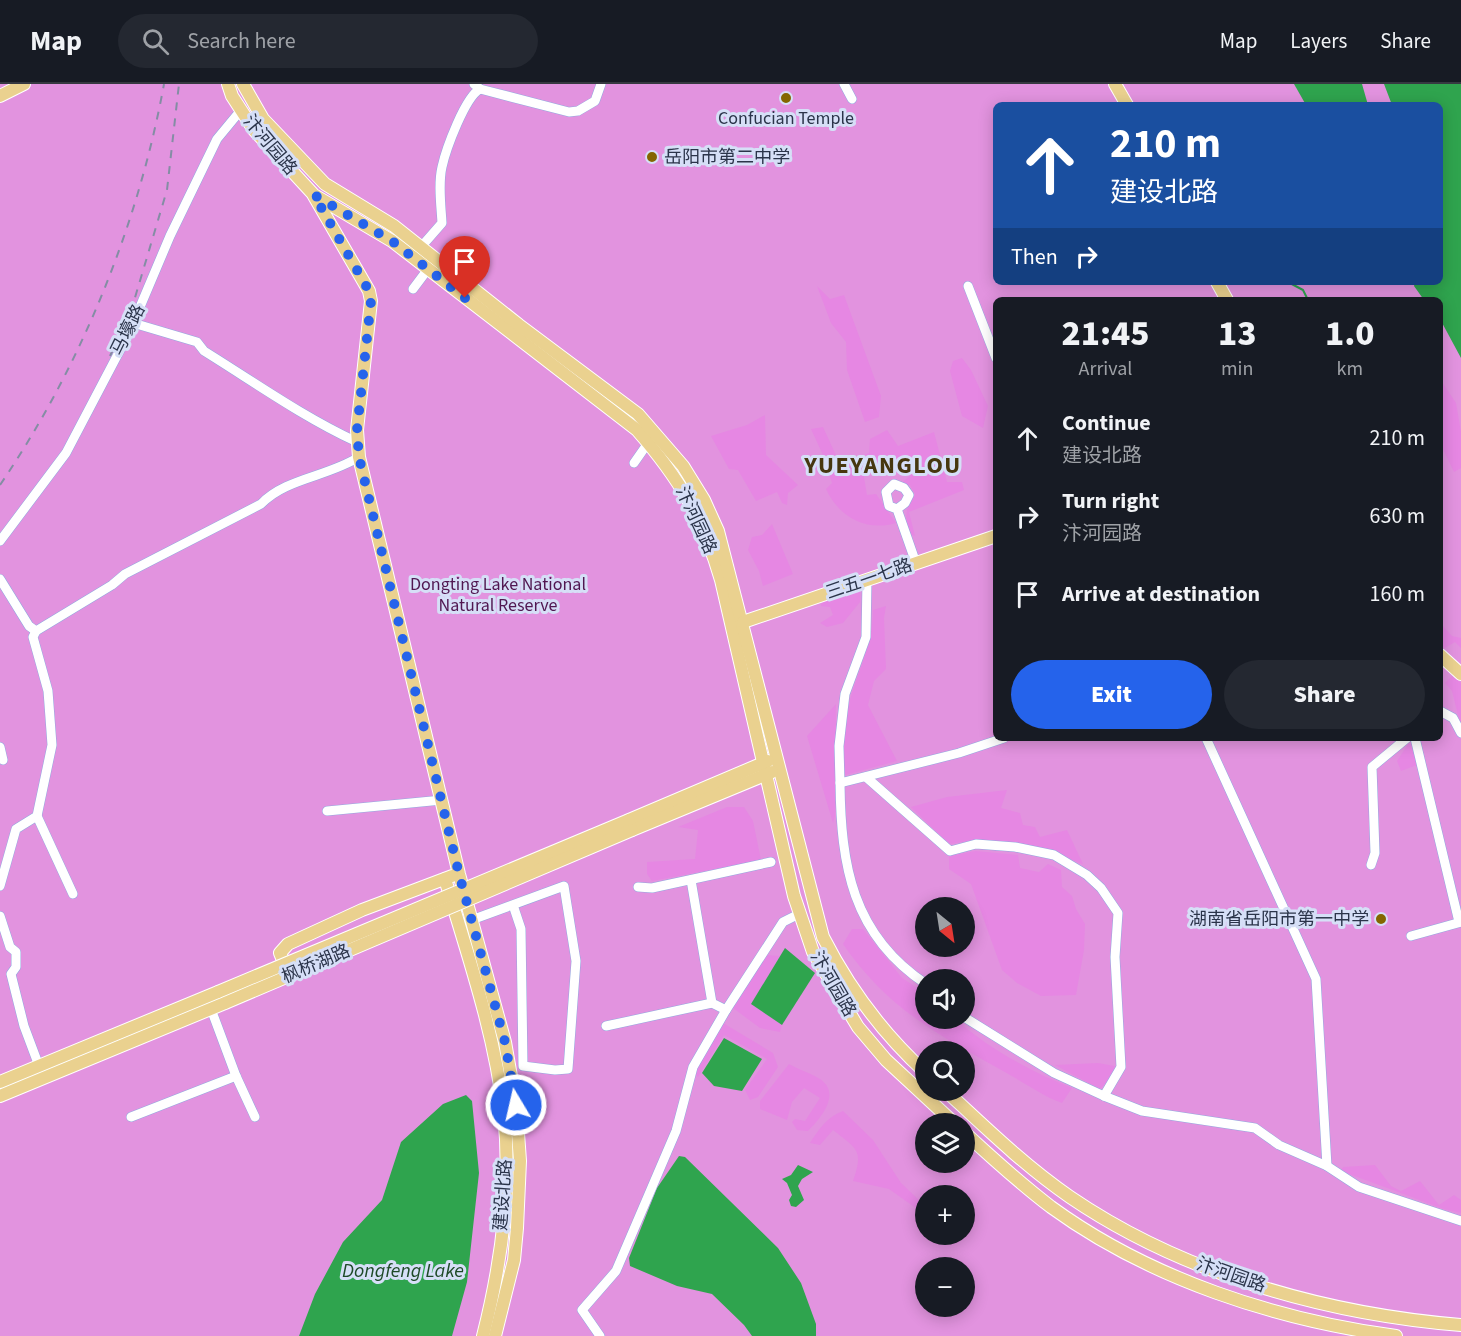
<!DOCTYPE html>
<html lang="en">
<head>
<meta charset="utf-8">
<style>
  body { margin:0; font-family:"Source Sans 3","Noto Sans SC",sans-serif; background:#242831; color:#f1f3f6; height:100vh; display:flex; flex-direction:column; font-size:22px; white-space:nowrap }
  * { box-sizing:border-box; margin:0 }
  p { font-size:20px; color:#9ea1a6 }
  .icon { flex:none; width:33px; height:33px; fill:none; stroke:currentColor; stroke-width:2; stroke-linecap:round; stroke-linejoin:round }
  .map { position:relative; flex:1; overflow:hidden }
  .side { position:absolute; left:993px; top:213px; width:450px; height:444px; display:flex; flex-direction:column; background:#171b24; border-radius:9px; box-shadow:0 3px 15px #0003 }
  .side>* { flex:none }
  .banner { position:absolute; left:993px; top:18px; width:450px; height:183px; border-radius:9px; box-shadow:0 3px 15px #0003; background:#1a4fa0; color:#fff; overflow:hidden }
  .needle { width:39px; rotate:150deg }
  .fabs { position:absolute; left:915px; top:813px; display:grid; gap:12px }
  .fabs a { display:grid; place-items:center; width:60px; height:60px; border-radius:50%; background:#171b24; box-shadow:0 3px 15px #0003; font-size:30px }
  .pin { position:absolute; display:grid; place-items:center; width:51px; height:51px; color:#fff; margin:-62px -26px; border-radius:50% 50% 50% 0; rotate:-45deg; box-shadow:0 0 6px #0007 }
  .pin .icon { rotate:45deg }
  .me { position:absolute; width:66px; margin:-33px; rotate:351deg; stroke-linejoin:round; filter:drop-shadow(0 0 4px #0008) }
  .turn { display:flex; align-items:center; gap:21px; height:126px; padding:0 18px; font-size:27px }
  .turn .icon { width:78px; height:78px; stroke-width:2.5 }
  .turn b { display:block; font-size:42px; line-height:51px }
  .then { display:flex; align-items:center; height:57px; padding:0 18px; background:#0003; gap:12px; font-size:22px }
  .eta { display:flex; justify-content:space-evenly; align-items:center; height:102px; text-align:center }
  .eta b { font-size:36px; font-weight:800; line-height:42px }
  .cta { display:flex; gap:12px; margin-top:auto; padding:12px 18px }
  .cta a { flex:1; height:69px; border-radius:36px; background:#2563eb; color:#fff; font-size:24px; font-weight:800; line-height:69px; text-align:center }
  .cta a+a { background:#242831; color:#f1f3f6 }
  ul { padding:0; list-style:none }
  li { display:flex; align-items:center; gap:18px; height:78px; padding:0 18px }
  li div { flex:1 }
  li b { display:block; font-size:22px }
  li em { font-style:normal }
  header { display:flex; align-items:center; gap:36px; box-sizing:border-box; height:84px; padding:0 30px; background:#171b24; border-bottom:2px solid #363941 }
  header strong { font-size:28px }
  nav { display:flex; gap:33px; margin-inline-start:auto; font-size:21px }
  .search { width:420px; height:54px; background:#242831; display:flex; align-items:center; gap:15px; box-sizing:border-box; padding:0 21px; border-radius:33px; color:#9ea1a6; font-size:22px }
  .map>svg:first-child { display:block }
</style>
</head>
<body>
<header>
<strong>Map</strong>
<div class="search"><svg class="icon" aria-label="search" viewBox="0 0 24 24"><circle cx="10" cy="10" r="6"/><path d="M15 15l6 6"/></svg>Search here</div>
<nav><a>Map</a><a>Layers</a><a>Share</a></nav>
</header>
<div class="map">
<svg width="1461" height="1252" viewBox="0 0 1461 1252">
  <rect width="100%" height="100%" fill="#d6dff7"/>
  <path fill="#e293df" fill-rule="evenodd" d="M0,0H1461V1252H0ZM996,21H1440V198H996ZM996,216H1440V654H996ZM926,824H964V862H926ZM926,896H964V934H926ZM926,968H964V1006H926ZM926,1040H964V1078H926ZM926,1112H964V1150H926ZM926,1184H964V1222H926Z"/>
  <g fill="#e687e3">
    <path d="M817,202L830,215L844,211L881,312L879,333L865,338L847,286L846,258L831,239Z"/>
    <path d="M962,274L971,286L988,322L983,344L962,332L950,287L953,277Z"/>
    <path d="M1440,295L1456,319L1461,348V384L1454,388L1440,359Z"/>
    <path d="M765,331L766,371L798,401L788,409L787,421L782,419L777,408L756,417L738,386L729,385L711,352L747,341Z"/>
    <path d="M823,343L840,380L869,369L870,355L887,346L898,362L934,348L947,398H962L964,406L909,428L915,452L910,450C904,433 905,425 915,410L910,401L900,400L910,392L902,375L863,387L867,411L876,410L896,439C866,448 839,433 826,405L832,399L823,371L811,345Z"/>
    <path d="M772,440L793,490L763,502L759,487L748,466L752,453L762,451Z"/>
    <path d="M860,508V518L843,539L827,543L820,539L833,531L830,523L821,522L822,517Z"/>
    <path d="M886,522L884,534L886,585L874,597L868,621L897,677L845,691C843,668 844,639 850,616C859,585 873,559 873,526Z"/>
    <path d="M1443,542L1452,552L1461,554V564L1455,558L1445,564L1440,560V543Z"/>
    <path d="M1452,592L1461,599V643L1452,607L1445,599Z"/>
    <path d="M836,620L835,732L833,739L807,652Z"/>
    <path d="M1408,660H1411L1417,681L1401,687L1397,677Z"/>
    <path d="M1007,706L1001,724L1020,729L1023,741L1035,743L1040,753L1067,746L1083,780C1033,763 1003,750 949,760L911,723L947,713Z"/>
    <path d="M727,723H744L753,737L761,776L652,797L647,790V778L695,775L698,746L678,743Z"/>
    <path d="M976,767L1018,771L1020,784L1039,788L1048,780L1061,786L1062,803L1072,812L1076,825L1085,840L1084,866L1076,911L1041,912L1017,899L1002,886L971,800L949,785V772Z"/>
    <path d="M852,845H863L902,894L925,909L926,934L956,935C987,964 1032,988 1072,1004L1062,1019C1043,1012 1028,1001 1010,991C941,952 889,927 843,860Z"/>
    <path d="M765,871L780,872L752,920L782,941L780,948L760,944L733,924Z"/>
    <path d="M723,939L773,969L778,983L758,1013L750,1016L745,1006L767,975L724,951L698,993L693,988Z"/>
    <path d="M1098,979L1115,982L1112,993L1100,1005L1055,981Z"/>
    <path d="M789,980C799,986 811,989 820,995C842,1010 820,1035 808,1047L797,1046L792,1038L795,1035L805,1037L820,1014L804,1004L792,1018L787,1036L760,1025V1017Z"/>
    <path d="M843,1027L873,1056L901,1099L923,1120L920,1127L889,1105L853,1097C864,1066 857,1065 833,1046L820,1061L810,1059C819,1045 827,1033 843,1027Z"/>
    <path d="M1375,1081L1391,1102L1401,1107L1420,1097L1439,1121L1454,1111L1461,1116V1129L1444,1125L1341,1087L1343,1083Z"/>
  </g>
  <g fill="#2fa44e">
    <path d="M1294,0H1362L1368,21H1306Z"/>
    <path d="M1384,0H1461V274L1440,235V216H1424L1414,202L1415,198H1440V21H1392Z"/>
    <path d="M785,864L815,889L782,941L751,920Z"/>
    <path d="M724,954L762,975L742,1007L714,1002L702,989Z"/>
    <path d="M466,1011L472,1017L479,1089L467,1198L452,1252H299L315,1210L343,1158L382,1116L401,1058L443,1020Z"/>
    <path d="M679,1072L685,1073L778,1164L801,1199L816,1240V1252H752L744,1241L712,1210L677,1202L630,1182L629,1174L657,1104Z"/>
    <path d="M798,1081L813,1088L802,1095L798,1102L804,1116L796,1123L791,1122L789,1116L792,1111L787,1099L782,1095L791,1091Z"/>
  </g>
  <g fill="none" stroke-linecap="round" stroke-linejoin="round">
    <path stroke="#2fa44e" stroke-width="2" d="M1288,198L1303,206L1308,216"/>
    <defs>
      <g id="minor">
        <path d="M844,0L852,15"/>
        <path d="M480,5L569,28L578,27L595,17L601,0"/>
        <path d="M421,163L442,139C441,121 438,100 442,83C446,65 465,13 480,5L474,0"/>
        <path d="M968,202L996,274"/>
        <path d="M413,205L428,185"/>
        <path d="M133,239L197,258L204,267C254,298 303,333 357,358"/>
        <path d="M634,379L648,359"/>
        <path d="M897,425L905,419L909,411L904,404L894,400L886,408L889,422L897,425L916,479"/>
        <path d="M0,457L66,369L129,249L170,152L217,55L241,26"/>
        <path d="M0,495L29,542L36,547L112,501L125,490L261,420C286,394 327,393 359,373"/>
        <path d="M867,496L866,553L845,610L839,662L840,699L959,669L1004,654"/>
        <path d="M1440,627L1453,634L1461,649"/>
        <path d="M1206,654L1316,895L1327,1082"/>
        <path d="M1415,654L1459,838"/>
        <path d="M0,663L3,676"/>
        <path d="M866,693L950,767L976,760L1015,763L1054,771L1087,791L1101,804L1118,829L1115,873L1121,983L1104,1012"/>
        <path d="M840,699C841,781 852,851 926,900"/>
        <path d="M327,727L442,716"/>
        <path d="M37,732L73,810"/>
        <path d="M1371,781L1375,769L1372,683L1407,654"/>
        <path d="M691,796L712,919L726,926"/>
        <path d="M0,802L16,745L37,732L52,661L48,607L33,553L36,547"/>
        <path d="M638,803L652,804L771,778"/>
        <path d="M0,832L10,863L16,868V883L11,890L24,942L39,982"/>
        <path d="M466,838L564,802L576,877L568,985L555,986L523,982L521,845L513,821"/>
        <path d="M1411,852L1461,838"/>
        <path d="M211,925L236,992L255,1033"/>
        <path d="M964,933L1054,989L1104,1012L1142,1027L1255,1044L1279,1061L1327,1082L1359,1103L1461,1137"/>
        <path d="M606,942L712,919"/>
        <path d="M131,1033L236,992"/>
        <path d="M600,1252L582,1226L616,1187L676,1047L693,983L726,926L783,838L799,830"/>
      </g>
      <g id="major">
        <path d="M228,0L232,12L254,46L314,111L392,157L637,346C679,394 703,434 721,496L794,812L813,868L858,943L886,976L955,1040"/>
        <path d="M243,0L263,35L325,100L394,142L519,241L638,330L683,382L704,416L718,447L823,853C850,906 882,949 926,989"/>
        <path d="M1115,0L1127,21"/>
        <path d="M0,12L24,0"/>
        <path d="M314,112L369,207L371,217L357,346L359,373L459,790L505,958L516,1021L520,1077L517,1144L514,1176L495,1252"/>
        <path d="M1217,198L1227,216"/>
        <path d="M743,538L996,452"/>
        <path d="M1440,571L1461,590"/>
        <path d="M629,736L768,677"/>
        <path d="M632,746L772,688"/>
        <path d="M445,795C468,872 495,950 504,1030C512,1103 501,1181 483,1252"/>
        <path d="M285,881L280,869L288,860L362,826L452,792"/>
        <path d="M0,998L218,908"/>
        <path d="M945,1006C986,1044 1025,1082 1070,1113C1183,1190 1326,1230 1461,1241"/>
        <path d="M0,1012L225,919"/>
        <path d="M964,1048C992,1074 1021,1100 1051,1123C1150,1195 1276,1236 1396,1252"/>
      </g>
    </defs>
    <use href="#minor" stroke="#92a8df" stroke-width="10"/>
    <use href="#major" stroke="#fff" stroke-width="14"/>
    <use href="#minor" stroke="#fff" stroke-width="9"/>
    <use href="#major" stroke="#ead18f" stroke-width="12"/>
    <g stroke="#848da4" stroke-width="2" stroke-dasharray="8 8" stroke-linecap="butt">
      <path d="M110,272L131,227L167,106L179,0"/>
      <path d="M0,401C81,282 138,142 164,0"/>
    </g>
    <defs>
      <g id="major-bridge">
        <path d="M218,908L629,736"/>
        <path d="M225,919L632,746"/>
      </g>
    </defs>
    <use href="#major-bridge" stroke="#fff" stroke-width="14" stroke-linecap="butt"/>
    <use href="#major-bridge" stroke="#ead18f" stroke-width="12"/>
  </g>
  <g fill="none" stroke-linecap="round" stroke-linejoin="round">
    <path stroke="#2563eb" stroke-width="10" stroke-dasharray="0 18" d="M465,214L392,157L314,111L369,207L371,217L357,346L359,373L459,790L505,958L516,1021"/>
  </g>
  <g fill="#846600" stroke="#d6dff7" stroke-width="2">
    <circle cx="786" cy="14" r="6"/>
    <circle cx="652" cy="73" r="6"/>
    <circle cx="1381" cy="835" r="6"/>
  </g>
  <g text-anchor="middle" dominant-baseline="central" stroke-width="6" stroke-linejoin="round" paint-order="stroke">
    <g font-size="18" fill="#2b344a" stroke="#d6dff7">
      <text x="786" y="34">Confucian Temple</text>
      <text x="664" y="73" text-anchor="start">岳阳市第二中学</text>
      <text x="1369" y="835" text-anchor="end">湖南省岳阳市第一中学</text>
    </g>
    <g font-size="18" fill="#2b344a" stroke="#d6dff7">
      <text transform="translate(270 61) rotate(50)">汴河园路</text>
      <text transform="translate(128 246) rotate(-64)">马壕路</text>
      <text transform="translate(696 436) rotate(65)">汴河园路</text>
      <text transform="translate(869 495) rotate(-19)">三五一七路</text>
      <text transform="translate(316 880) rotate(-23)">枫桥湖路</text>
      <text transform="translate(833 900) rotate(60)">汴河园路</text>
      <text transform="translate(503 1111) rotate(-86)">建设北路</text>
      <text transform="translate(1231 1191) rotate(19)">汴河园路</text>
    </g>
    <g font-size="18" fill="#511751" stroke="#d6dff7">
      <text x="498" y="500">Dongting Lake National<tspan x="498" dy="21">Natural Reserve</tspan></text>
    </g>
    <g font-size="20" font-style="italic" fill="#1e4a27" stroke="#d6dff7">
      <text x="403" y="1187">Dongfeng Lake</text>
    </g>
    <g font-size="24" font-weight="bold" letter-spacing="1.5" fill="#46370f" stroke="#d6dff7">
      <text x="883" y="381">YUEYANGLOU</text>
    </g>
  </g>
</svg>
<div class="fabs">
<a><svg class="needle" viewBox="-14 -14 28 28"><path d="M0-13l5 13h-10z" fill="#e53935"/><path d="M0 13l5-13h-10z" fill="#9ea1a6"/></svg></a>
<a><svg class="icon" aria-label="sound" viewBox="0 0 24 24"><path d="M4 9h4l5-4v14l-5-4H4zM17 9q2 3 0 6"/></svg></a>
<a><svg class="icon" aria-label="search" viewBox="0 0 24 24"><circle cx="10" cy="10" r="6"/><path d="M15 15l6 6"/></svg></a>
<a><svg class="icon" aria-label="layers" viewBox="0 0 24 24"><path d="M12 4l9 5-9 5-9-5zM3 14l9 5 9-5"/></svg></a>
<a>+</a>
<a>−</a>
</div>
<div class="pin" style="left:465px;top:214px;background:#d93025"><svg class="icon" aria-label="arrive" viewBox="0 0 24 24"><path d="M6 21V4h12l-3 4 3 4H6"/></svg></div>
<svg class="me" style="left:516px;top:1021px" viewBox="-20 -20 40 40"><circle r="17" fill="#2563eb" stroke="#fff" stroke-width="3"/><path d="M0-11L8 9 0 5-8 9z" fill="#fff"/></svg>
<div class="banner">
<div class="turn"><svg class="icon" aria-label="ahead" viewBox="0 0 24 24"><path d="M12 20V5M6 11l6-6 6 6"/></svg><div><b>210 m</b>建设北路</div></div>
<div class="then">Then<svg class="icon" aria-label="right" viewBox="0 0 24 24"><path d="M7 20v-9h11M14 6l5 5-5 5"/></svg></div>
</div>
<section class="side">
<div class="eta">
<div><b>21:45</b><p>Arrival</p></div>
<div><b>13</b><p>min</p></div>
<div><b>1.0</b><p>km</p></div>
</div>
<ul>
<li><svg class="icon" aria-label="ahead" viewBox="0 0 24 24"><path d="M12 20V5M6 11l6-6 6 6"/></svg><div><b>Continue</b><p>建设北路</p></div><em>210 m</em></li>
<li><svg class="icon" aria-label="right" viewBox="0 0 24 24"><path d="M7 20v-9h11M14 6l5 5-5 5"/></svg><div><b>Turn right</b><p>汴河园路</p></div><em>630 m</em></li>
<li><svg class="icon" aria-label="arrive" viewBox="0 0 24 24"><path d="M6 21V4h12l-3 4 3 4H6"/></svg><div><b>Arrive at destination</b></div><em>160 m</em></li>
</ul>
<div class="cta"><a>Exit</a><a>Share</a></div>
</section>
</div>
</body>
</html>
